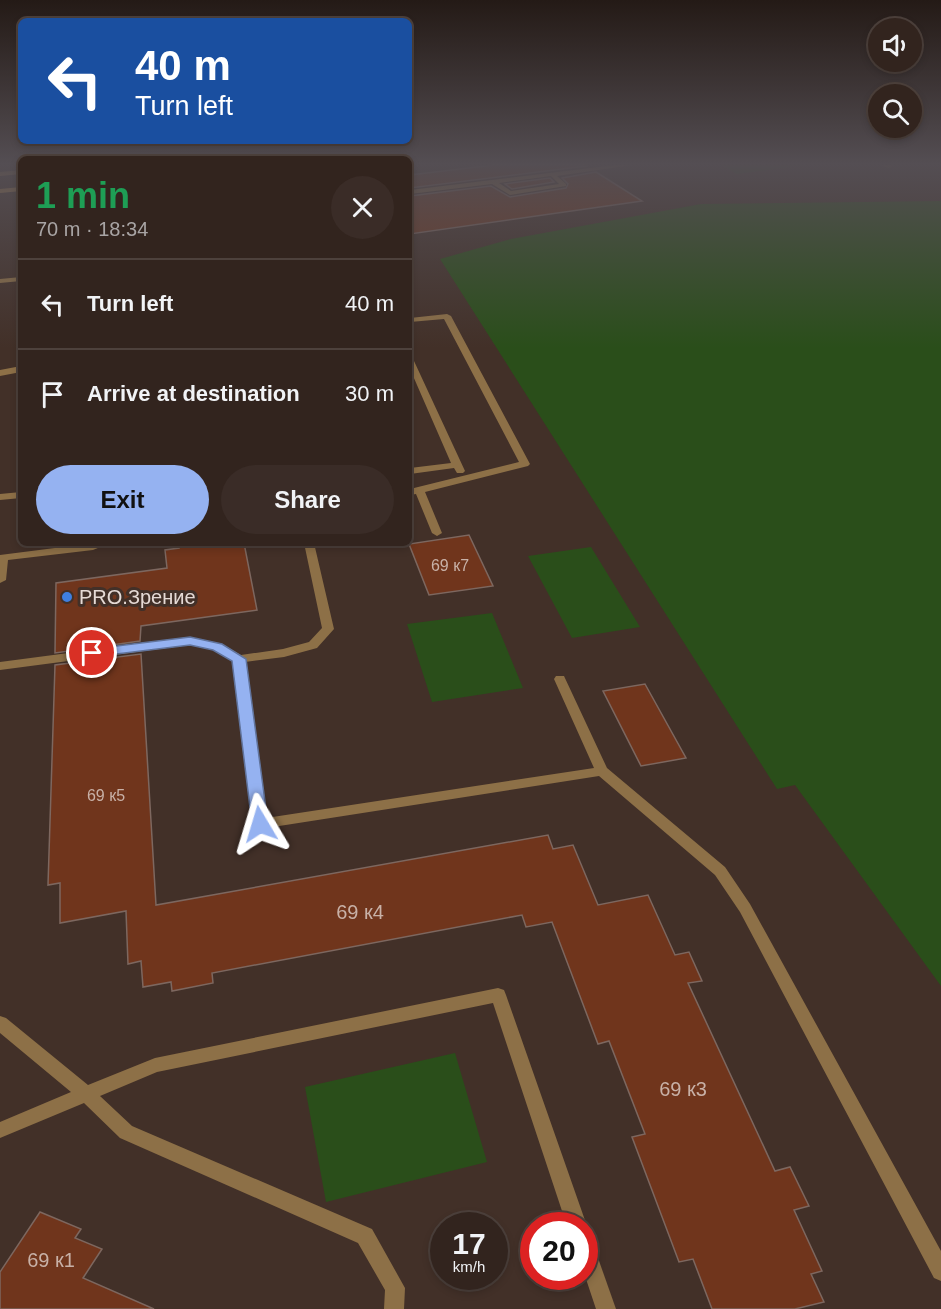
<!DOCTYPE html>
<html lang="en">
<head>
<meta charset="utf-8">
<style>
  body { margin:0; font-family:Helvetica,sans-serif; background:#3a2c27; color:#f1f3f6; height:100vh; display:flex; flex-direction:column; font-size:22px; white-space:nowrap }
  * { box-sizing:border-box; margin:0 }
  p { font-size:20px; color:#a8a4a4 }
  .icon { flex:none; width:33px; height:33px; fill:none; stroke:currentColor; stroke-width:2; stroke-linecap:round; stroke-linejoin:round }
  .map { position:relative; flex:1; overflow:hidden }
  .sheet { position:absolute; left:18px; top:156px; width:394px; height:390px; display:flex; flex-direction:column; background:#32241e; border-radius:9px; box-shadow:0 3px 9px #0003,0 0 0 2px #4d413c }
  .sheet>* { flex:none }
  .hud { position:absolute; left:18px; top:18px; width:394px; height:126px; border-radius:9px; box-shadow:0 3px 9px #0003,0 0 0 2px #4d413c; background:#1a4fa0; color:#fff; overflow:hidden }
  .controls { position:absolute; left:868px; top:18px; display:grid; gap:12px }
  .controls a { display:grid; place-items:center; width:54px; height:54px; border-radius:50%; background:#32241e; box-shadow:0 3px 9px #0003,0 0 0 2px #4d413c; font-size:30px }
  .speed { position:absolute; left:430px; top:1212px; display:flex; gap:12px; font-size:30px; font-weight:700; text-align:center }
  .speed>* { display:grid; place-content:center; width:78px; height:78px; border-radius:50%; background:#32241e; box-shadow:0 3px 9px #0003,0 0 0 2px #4d413c; line-height:1 }
  .speed small { font-size:15px; font-weight:400 }
  .speed .limit { border:9px solid #d22; background:#fff; color:#111 }
  .pin { position:absolute; display:grid; place-items:center; width:51px; height:51px; color:#fff; margin:-26px; border:3px solid #fff; border-radius:50%; box-shadow:0 2px 6px #0007 }
  .me { position:absolute; width:66px; margin:-33px; rotate:353deg; stroke-linejoin:round; filter:drop-shadow(0 0 4px #0008) }
  .turn { display:flex; align-items:center; gap:21px; height:126px; padding:0 18px; font-size:27px }
  .turn .icon { width:78px; height:78px; stroke-width:2.5 }
  .turn b { display:block; font-size:42px; line-height:51px }
  .round { display:grid; place-items:center; flex:none; width:63px; height:63px; border-radius:32px; background:#3a2c27 }
  .headline { display:flex; align-items:center; justify-content:space-between; height:102px; padding:0 18px }
  h1 { font-size:36px; font-weight:600; line-height:45px; color:#1e9e55 }
  .button { display:flex; gap:12px; margin-top:auto; padding:12px 18px }
  .button a { flex:1; height:69px; border-radius:36px; background:#95b2f1; color:#111; font-size:24px; font-weight:600; line-height:69px; text-align:center }
  .button a+a { background:#3a2c27; color:#f1f3f6 }
  ul { padding:0; list-style:none }
  li { display:flex; align-items:center; gap:18px; height:90px; padding:0 18px; border-top:2px solid #4d413c }
  li div { flex:1 }
  li b { display:block; font-size:22px }
  li em { font-style:normal }
  .map>svg:first-child { display:block }
</style>
</head>
<body>
<div class="map">
<svg width="941" height="1309" viewBox="0 0 941 1309">
  <rect width="100%" height="100%" fill="#423028"/>
  <g fill="#2a4e1a">
    <path d="M721,165H805L737,174Z"/>
    <path d="M941,201V986L795,785L777,789L440,259L511,239L701,204Z"/>
    <path d="M591,547L640,627L572,638L528,556Z"/>
    <path d="M492,613L523,688L432,702L407,624Z"/>
    <path d="M455,1053L487,1162L326,1202L305,1087Z"/>
  </g>
  <g fill="#70351c" stroke="#7d675f" stroke-width="1.5">
    <path d="M494,165H584L586,166L410,188V175Z"/>
    <path d="M596,172L642,201L410,234V196L491,186L510,197L566,188L568,184L562,178Z"/>
    <path d="M550,178L554,182L512,189L505,184Z"/>
    <path d="M469,535L493,586L429,595L409,544Z"/>
    <path d="M178,543H244L257,610L141,626L140,641L55,653L56,583L167,568L165,550L179,548Z"/>
    <path d="M141,654L156,905L548,835L553,849L573,845L598,905L648,895L675,955L689,952L702,981L688,983L775,1171L790,1167L809,1206L794,1210L822,1271L811,1274L824,1302L795,1309H712L693,1259L679,1262L632,1137L645,1134L609,1041L598,1044L552,922L526,927L522,915L212,973L213,983L172,991L171,982L143,987L141,961L128,964L126,911L60,923V883L48,885L55,665Z"/>
    <path d="M645,684L686,758L641,766L603,691Z"/>
    <path d="M40,1212L81,1229L75,1238L102,1249L83,1278L154,1309H0V1272Z"/>
  </g>
  <g fill="none" stroke-linecap="round" stroke-linejoin="round">
    <g fill="#8d7047" fill-rule="evenodd">
      <path d="M615,165H632L557,176L566,184V186L510,195L492,184L410,194V190ZM551,176L559,184L511,191L499,183Z"/>
      <path d="M880,165H891L892,166L889,168Z"/>
      <path d="M21,277V281L0,283V279Z"/>
      <path d="M447,314L451,316L530,464L528,466L425,492L442,533L437,536L432,533L416,494L410,495V489L519,462L444,319L410,322V318Z"/>
      <path d="M410,358L414,361L465,471L463,473H457L454,468L410,474V468L451,463L410,369Z"/>
      <path d="M21,366V372L0,376V370Z"/>
      <path d="M21,492V498L0,500V494Z"/>
      <path d="M94,543H110L93,550L8,560L6,580L0,583V555Z"/>
      <path d="M304,543H314L334,629L317,648L284,657L245,662L266,818L594,768L554,679L556,676H564L607,768L725,867L750,904L941,1251V1281L934,1278L740,912L715,875L599,776L260,829L255,828L253,824L233,661L214,650L190,645L0,670V662L190,637L222,644L241,655L283,649L309,642L322,628Z"/>
      <path d="M498,988L504,990L506,995L587,1226L585,1230V1226H567L493,1003L157,1072L100,1096L132,1126L372,1229L405,1288L404,1309H384L385,1290L358,1243L120,1138L84,1103L0,1138V1122L71,1092L0,1033V1016L6,1018L88,1085L155,1058Z"/>
      <path d="M585,1238L592,1241L616,1309H596L585,1276Z"/>
    </g>
    <g fill="#bf914c" fill-rule="evenodd">
      <path d="M21,170V174L0,176V172Z"/>
      <path d="M21,187V191L0,193V189Z"/>
    </g>
  </g>
  <linearGradient id="sky" x2="0" y2="1"><stop stop-color="#241a16"/><stop offset="0.47" stop-color="#544e53"/><stop offset="1" stop-color="#544e53" stop-opacity="0"/></linearGradient>
  <rect width="941" height="348" fill="url(#sky)"/>
  <path fill="#95b2f1" stroke="#61749d" stroke-width="1.5" d="M190,637L222,644L246,659L268,824L266,828H255L252,824L232,661L213,650L190,645L92,657L85,653L92,649Z"/>
  <circle fill="#3f7fe0" stroke="#423028" stroke-width="2" cx="67" cy="597" r="6"/>
  <g text-anchor="middle" dominant-baseline="central" stroke-width="6" stroke-linejoin="round" paint-order="stroke">
    <g font-size="16" fill="#c8b1a7">
      <text x="450" y="565">69 к7</text>
      <text x="106" y="795">69 к5</text>
    </g>
    <g font-size="20" fill="#e6dad5" stroke="#423028" text-anchor="start">
      <text x="79" y="597">PRO.Зрение</text>
    </g>
    <g font-size="20" fill="#c8b1a7">
      <text x="360" y="912">69 к4</text>
      <text x="683" y="1089">69 к3</text>
      <text x="51" y="1260">69 к1</text>
    </g>
  </g>
</svg>
<div class="controls">
<a><svg class="icon" aria-label="sound" viewBox="0 0 24 24"><path d="M4 9h4l5-4v14l-5-4H4zM17 9q2 3 0 6"/></svg></a>
<a><svg class="icon" aria-label="search" viewBox="0 0 24 24"><circle cx="10" cy="10" r="6"/><path d="M15 15l6 6"/></svg></a>
</div>
<div class="speed"><div>17<small>km/h</small></div><div class="limit">20</div></div>
<div class="pin" style="left:92px;top:653px;background:#d93025"><svg class="icon" aria-label="arrive" viewBox="0 0 24 24"><path d="M6 21V4h12l-3 4 3 4H6"/></svg></div>
<svg class="me" style="left:260px;top:824px" viewBox="-20 -20 40 40"><path d="M0-17L14 15 0 8-14 15z" fill="#95b2f1" stroke="#fff" stroke-width="4"/></svg>
<div class="hud">
<div class="turn"><svg class="icon" aria-label="left" viewBox="0 0 24 24"><path d="M17 20v-9H6M10 6l-5 5 5 5"/></svg><div><b>40 m</b>Turn left</div></div>
</div>
<section class="sheet">
<div class="headline"><div><h1>1 min</h1><p>70 m · 18:34</p></div><a class="round"><svg class="icon" aria-label="close" viewBox="0 0 24 24"><path d="M6 6l12 12M18 6L6 18"/></svg></a></div>
<ul>
<li><svg class="icon" aria-label="left" viewBox="0 0 24 24"><path d="M17 20v-9H6M10 6l-5 5 5 5"/></svg><div><b>Turn left</b></div><em>40 m</em></li>
<li><svg class="icon" aria-label="arrive" viewBox="0 0 24 24"><path d="M6 21V4h12l-3 4 3 4H6"/></svg><div><b>Arrive at destination</b></div><em>30 m</em></li>
</ul>
<div class="button"><a>Exit</a><a>Share</a></div>
</section>
</div>
</body>
</html>
